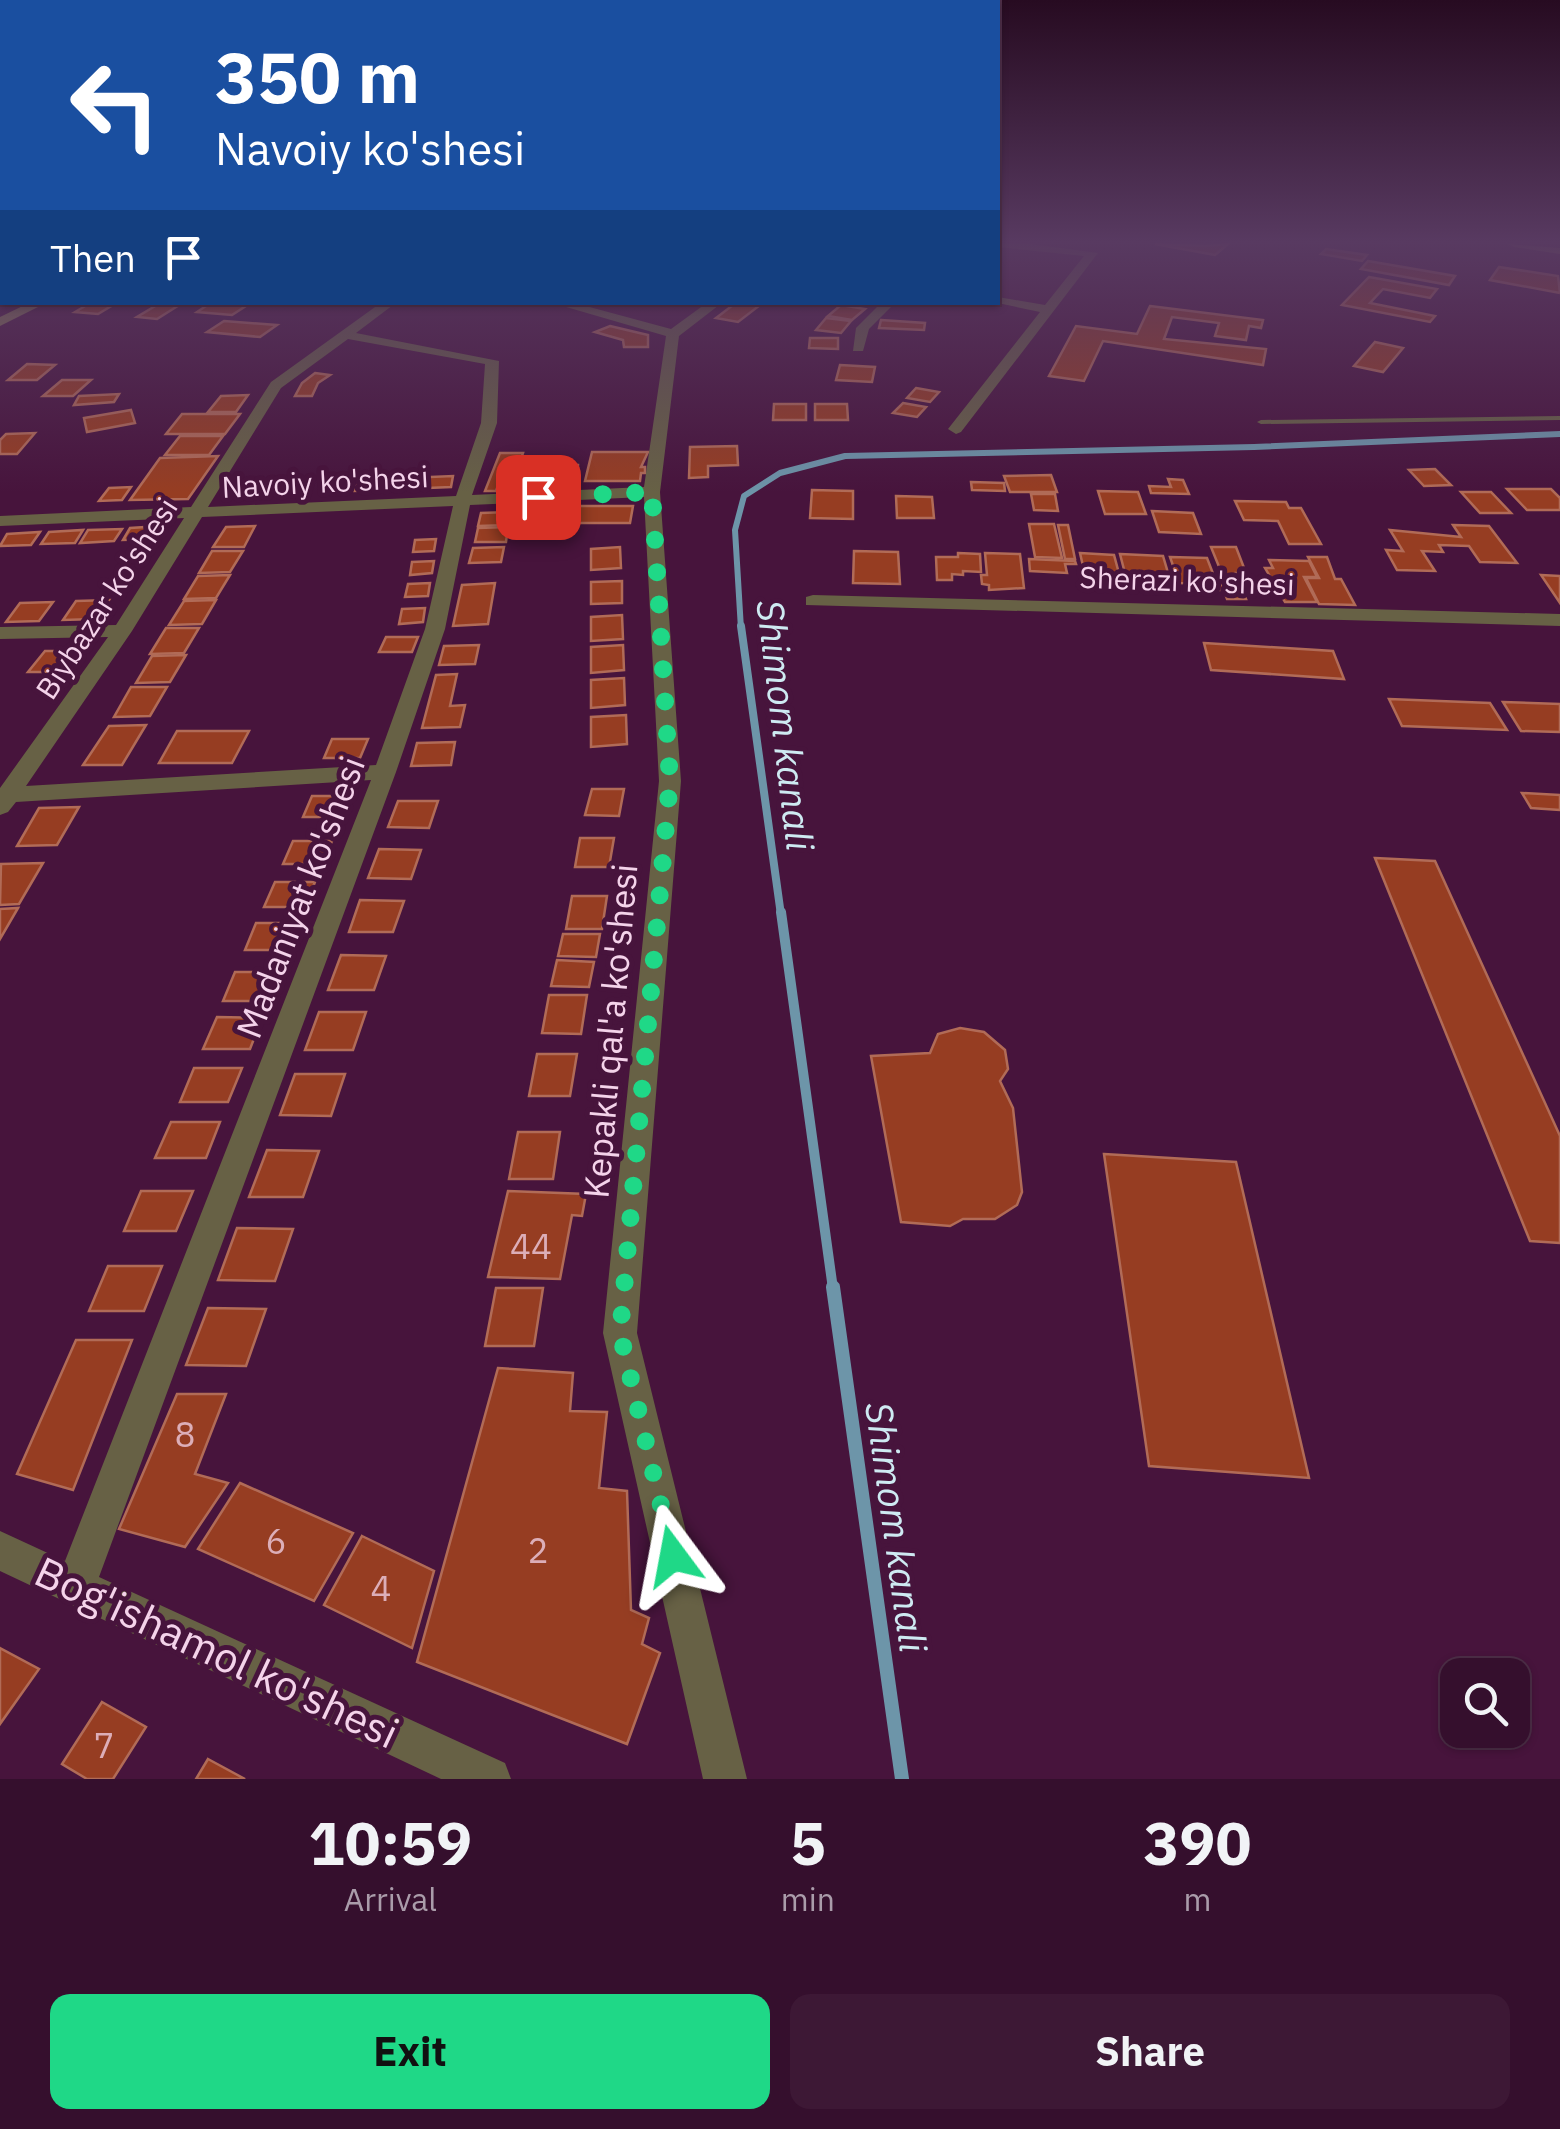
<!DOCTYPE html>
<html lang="en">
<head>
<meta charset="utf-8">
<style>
  body { margin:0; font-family:"IBM Plex Sans",sans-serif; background:#3d1835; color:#f1f3f6; height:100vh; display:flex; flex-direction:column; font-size:38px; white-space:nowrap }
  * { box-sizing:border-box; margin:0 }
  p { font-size:32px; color:#aa9caa }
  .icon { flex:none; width:55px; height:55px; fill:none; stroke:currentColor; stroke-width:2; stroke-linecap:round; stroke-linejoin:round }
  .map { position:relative; height:1779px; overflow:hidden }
  .details { display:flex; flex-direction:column; background:#350f2d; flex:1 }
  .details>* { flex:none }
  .banner { position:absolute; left:0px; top:0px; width:1000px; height:305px; box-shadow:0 2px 8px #0004,0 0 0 2px #4f2f49; background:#1a4fa0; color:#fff; overflow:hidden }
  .tools { position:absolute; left:1440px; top:1658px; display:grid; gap:20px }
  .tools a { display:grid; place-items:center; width:90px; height:90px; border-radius:20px; background:#350f2d; box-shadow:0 2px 8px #0004,0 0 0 2px #4f2f49; font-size:50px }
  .pin { position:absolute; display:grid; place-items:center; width:85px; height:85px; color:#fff; margin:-42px; border-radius:20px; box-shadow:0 5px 15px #0006 }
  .me { position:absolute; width:110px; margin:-55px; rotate:347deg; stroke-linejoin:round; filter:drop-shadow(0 0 8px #0008) }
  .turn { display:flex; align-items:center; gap:35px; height:210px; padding:0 50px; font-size:45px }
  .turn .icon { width:130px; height:130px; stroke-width:2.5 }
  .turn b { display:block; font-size:70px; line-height:85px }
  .then { display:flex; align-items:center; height:95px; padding:0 50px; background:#0003; gap:20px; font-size:38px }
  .eta { display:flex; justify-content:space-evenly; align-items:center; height:170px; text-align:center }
  .eta b { font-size:60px; font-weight:700; line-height:70px }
  .primary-button { display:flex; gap:20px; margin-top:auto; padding:20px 50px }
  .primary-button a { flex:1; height:115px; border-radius:20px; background:#1fd887; color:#111; font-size:40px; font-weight:700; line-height:115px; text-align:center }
  .primary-button a+a { background:#3d1835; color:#f1f3f6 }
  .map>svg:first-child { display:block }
</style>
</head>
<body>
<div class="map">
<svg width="1560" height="1779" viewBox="0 0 1560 1779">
  <rect width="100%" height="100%" fill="#47143c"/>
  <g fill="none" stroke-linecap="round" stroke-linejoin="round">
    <path stroke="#6d95a9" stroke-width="6" d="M741,629L735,530L744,496L780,473L845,456L1254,447L1560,434"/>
    <path stroke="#6d95a9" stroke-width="8" d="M741,626L781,915"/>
    <path stroke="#6d95a9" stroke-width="10" d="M781,912L833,1289"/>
    <path stroke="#6d95a9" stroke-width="14" d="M833,1287L902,1779"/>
  </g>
  <g fill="#963d22" stroke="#b16b57" stroke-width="2.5">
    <path d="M1155,244L1205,246L1228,244L1215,255Z"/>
    <path d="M1326,249L1367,255L1362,261L1321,254Z"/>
    <path d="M1368,261L1455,276L1449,285L1361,269Z"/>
    <path d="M1499,267L1558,276L1560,293L1490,280Z"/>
    <path d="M1369,277L1437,289L1430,298L1383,289L1370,303L1435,316L1430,322L1342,305Z"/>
    <path d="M92,302H118L98,314L75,312Z"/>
    <path d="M162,302H184L157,319L137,317Z"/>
    <path d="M212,302H252L232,315L197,312Z"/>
    <path d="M737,302H764L738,322L716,318Z"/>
    <path d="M841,305L865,309L852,320L828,316Z"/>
    <path d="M1150,306L1263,320L1261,328L1249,326L1246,340L1215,336L1219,323L1172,317L1164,339L1266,349L1263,365L1103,341L1084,381L1049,376L1076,326L1137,334Z"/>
    <path d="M826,318L851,321L841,333L816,330Z"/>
    <path d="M881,320L925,323L924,330L879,328Z"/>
    <path d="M224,321L277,325L260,337L207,332Z"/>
    <path d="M610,326L648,335V347H624L623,340L595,332Z"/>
    <path d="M810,338H838V349L809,348Z"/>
    <path d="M1375,342L1403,348L1383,372L1354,366Z"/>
    <path d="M27,364L55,365L37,380H8Z"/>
    <path d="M840,365L875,367L872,382L836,380Z"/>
    <path d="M315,373L330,375L318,383L312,396H295L302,383Z"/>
    <path d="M62,380H91L73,396H43Z"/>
    <path d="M916,388L939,392L930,402L907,398Z"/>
    <path d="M119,394L114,402L74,405L79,396Z"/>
    <path d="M248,395L236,412H208L221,396Z"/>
    <path d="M903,403L926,407L917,417L893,413Z"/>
    <path d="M774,404H806V420H773Z"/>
    <path d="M815,404H847L848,420H815Z"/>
    <path d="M131,410L135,423L87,432L84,418Z"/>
    <path d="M182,414H240L225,434H166Z"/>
    <path d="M35,433L17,454H0V440L6,434Z"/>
    <path d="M180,436H223L209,455H165Z"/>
    <path d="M737,446L738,465L708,466V477L689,478L690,447Z"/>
    <path d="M592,452H648L641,467H645V473H641L640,481H585Z"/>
    <path d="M500,453H523L517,471H503L496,491H485Z"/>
    <path d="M218,456L188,499L130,500L160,458Z"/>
    <path d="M578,465L577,483L530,488L531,482L542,481L544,466Z"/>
    <path d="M1435,469L1451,485L1424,486L1409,470Z"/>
    <path d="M1051,475L1057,492H1010L1004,476Z"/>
    <path d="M453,476L451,487L355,491L359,480Z"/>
    <path d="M1168,479L1183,480L1189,494L1151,493L1149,486L1171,487Z"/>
    <path d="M971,482L1004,483L1005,491L972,490Z"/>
    <path d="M131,487L122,500L99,501L109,488Z"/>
    <path d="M1507,489H1551L1560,498V510H1527Z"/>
    <path d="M812,490L853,491V519L810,518Z"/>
    <path d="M1098,491L1138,492L1146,514H1105Z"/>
    <path d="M1461,492H1491L1511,513H1480Z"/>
    <path d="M1031,494H1055L1058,511L1034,510Z"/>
    <path d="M896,496L932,497L934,518H897Z"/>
    <path d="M1235,501L1286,502L1289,508H1301L1321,544H1289L1278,521L1244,520Z"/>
    <path d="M561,506H633L630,523H556Z"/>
    <path d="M1152,511L1193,513L1201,534L1159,532Z"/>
    <path d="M511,512L509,525L478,526L481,513Z"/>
    <path d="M1029,524H1054L1062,558L1035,557Z"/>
    <path d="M1058,525H1068L1075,559H1065Z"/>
    <path d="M1453,525L1489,526L1517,563L1480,562L1469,546L1439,545L1443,552L1422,551L1435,571L1397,570L1386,550L1403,551L1390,530L1461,537Z"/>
    <path d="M163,526L156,539L123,540L130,528Z"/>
    <path d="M255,526L244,547H213L226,527Z"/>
    <path d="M508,527L506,542H475L478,528Z"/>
    <path d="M122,529L114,541L80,543L88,530Z"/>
    <path d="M83,530L75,543L41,544L49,532Z"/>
    <path d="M40,532L31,545L0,546L7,534Z"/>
    <path d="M436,539L434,551L413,552L415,540Z"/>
    <path d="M504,547L501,562L469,563L473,548Z"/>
    <path d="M620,547L621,568L591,570V549Z"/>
    <path d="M1211,547H1236L1246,573H1236L1246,599H1227L1224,590H1219L1218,585H1222L1218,574H1222Z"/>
    <path d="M212,551H243L230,572L199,573Z"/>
    <path d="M854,551L898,552L900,584L853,583Z"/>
    <path d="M958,553L980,554L981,572L963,571V575L952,574V580H937L936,557H958Z"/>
    <path d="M985,553L1020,554L1024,588L989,590V585L982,584L981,575H987Z"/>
    <path d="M1080,553L1114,555L1121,581L1086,579Z"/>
    <path d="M1120,554L1163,556L1171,583L1127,581Z"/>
    <path d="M1170,557L1207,558L1217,584L1179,583Z"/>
    <path d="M1308,557H1327L1335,579H1341L1355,605L1319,604L1306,578H1319Z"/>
    <path d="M1029,559L1075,561L1076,564H1065L1067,573L1030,571Z"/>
    <path d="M1269,560L1309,561L1317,577H1304L1317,602H1285L1265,568H1273Z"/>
    <path d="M434,561L432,573L410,575L412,562Z"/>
    <path d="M230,575L216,598L184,599L198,576Z"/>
    <path d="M1541,575L1560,576V603Z"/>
    <path d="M622,581V603L591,604V582Z"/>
    <path d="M430,583L428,596L405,597L408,584Z"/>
    <path d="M495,583L488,624L453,626L462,585Z"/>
    <path d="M109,600L96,619L63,620L76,601Z"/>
    <path d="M216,600L202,624L169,625L184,601Z"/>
    <path d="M53,602L39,621L6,622L20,603Z"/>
    <path d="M425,608L423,622L399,624L402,609Z"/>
    <path d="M622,615L623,639L591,641V617Z"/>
    <path d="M166,628H199L184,653L150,654Z"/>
    <path d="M386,637H418L412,652H379Z"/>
    <path d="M1204,643L1333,651L1344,679L1211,670Z"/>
    <path d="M479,645L475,664L439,665L444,646Z"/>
    <path d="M623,645L624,670L591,673V647Z"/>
    <path d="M45,651H73L57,672H28Z"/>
    <path d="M186,655L170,682L136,683L152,656Z"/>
    <path d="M457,674L450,706L465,705L460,727L422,728L436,675Z"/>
    <path d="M624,678L625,705L591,708V680Z"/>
    <path d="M131,687H167L150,716L114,717Z"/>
    <path d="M1389,699L1490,703L1507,730L1402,726Z"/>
    <path d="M1503,702L1560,704V732L1521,731Z"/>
    <path d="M626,715L627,744L591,747V717Z"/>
    <path d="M146,725L122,765H83L109,726Z"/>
    <path d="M177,731H249L232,763H159Z"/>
    <path d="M332,739H368L360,758H324Z"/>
    <path d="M455,742L451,765L411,766L417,743Z"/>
    <path d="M592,789H624L619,816L585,815Z"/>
    <path d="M1522,793L1560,795V810L1531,808Z"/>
    <path d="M312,796H350L342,817H303Z"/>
    <path d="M398,801H438L429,828L388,827Z"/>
    <path d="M79,807L57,845L17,846L39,808Z"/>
    <path d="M580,838H614L609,867H575Z"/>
    <path d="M293,841H332L323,864H283Z"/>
    <path d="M379,849L421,850L411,879L368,878Z"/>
    <path d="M1375,858L1435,861L1560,1136V1243L1530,1241Z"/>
    <path d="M43,863L19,904L0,905L1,864Z"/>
    <path d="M275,882H315L305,907H264Z"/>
    <path d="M572,896H607L602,929H566Z"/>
    <path d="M360,900L404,901L393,932H349Z"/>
    <path d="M18,908L0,939V909Z"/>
    <path d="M256,923H299L288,950H245Z"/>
    <path d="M563,934H600L596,957L558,956Z"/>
    <path d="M341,955L386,956L374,990H328Z"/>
    <path d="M557,960L594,962L589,987L551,986Z"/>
    <path d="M235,972H279L268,1001H223Z"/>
    <path d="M549,995H587L581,1034L542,1033Z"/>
    <path d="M319,1012H366L353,1050H305Z"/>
    <path d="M217,1017L262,1018L250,1049H203Z"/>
    <path d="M960,1028L984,1032L1005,1050L1008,1069L1000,1081L1013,1108L1022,1192L1017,1205L995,1219H963L950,1226L901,1222L871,1056L930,1053L938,1034Z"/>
    <path d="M537,1054H577L570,1096H529Z"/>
    <path d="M194,1068H242L228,1102H180Z"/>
    <path d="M295,1074H345L331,1116L280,1115Z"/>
    <path d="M171,1122H220L206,1158H155Z"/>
    <path d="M518,1132H560L553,1179H509Z"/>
    <path d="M267,1150L319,1151L303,1197H249Z"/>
    <path d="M1104,1154L1236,1162L1309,1478L1149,1466Z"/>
    <path d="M141,1191H193L176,1231H124Z"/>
    <path d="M508,1191L586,1194L582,1216L572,1215L560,1279L488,1277Z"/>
    <path d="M237,1228L293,1229L275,1281L218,1280Z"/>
    <path d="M108,1266H162L144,1311H89Z"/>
    <path d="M496,1288H543L534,1346H485Z"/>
    <path d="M208,1308L266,1309L246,1366L186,1365Z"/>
    <path d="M76,1340H132L73,1490L17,1474Z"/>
    <path d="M498,1368L573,1373L570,1411L607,1412L599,1488L627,1491L631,1610L649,1618L642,1644L660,1653L627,1744L417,1662Z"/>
    <path d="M177,1394H226L195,1474L228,1483L185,1547L119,1529Z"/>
    <path d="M240,1483L353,1533L314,1601L198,1549Z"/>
    <path d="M362,1536L434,1571L412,1648L324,1605Z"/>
    <path d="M0,1648L39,1669L0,1724Z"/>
    <path d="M102,1702L146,1727L113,1779H87L62,1764Z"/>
    <path d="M208,1759L245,1779H196Z"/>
  </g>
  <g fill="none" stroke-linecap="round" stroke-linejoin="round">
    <path fill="#676145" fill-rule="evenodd" d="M1560,416V420L1261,424L1257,422L1261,420Z"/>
    <g fill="#676145" fill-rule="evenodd">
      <path d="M998,244H1031L1098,253L961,432L956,434L948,429L1040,312L993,302H998V297L1045,305L1084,256L998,247Z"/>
      <path d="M382,302H397L356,333L499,361L497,423L472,495L644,487L666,336L549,302H571L671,329L708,302H723L679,336L660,492L681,781L637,1333L747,1779H703L603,1333L659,781L644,497L470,505L445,629L396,772L99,1577L505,1763L511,1779H441L0,1571V1531L65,1561L371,780L16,802L8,812L0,815V788L108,637L0,639V627L116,625L184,518L0,526V516L191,507L271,382ZM348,339L485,364L481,423L456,496L208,507L281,388ZM453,506L425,629L376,765L26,786L132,631L202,517Z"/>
      <path d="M882,302H896L869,329L863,351H853L856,328Z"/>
      <path d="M813,595L1560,614V626L806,605V597Z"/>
    </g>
    <g fill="#897f51" fill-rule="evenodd">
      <path d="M1508,244L1560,248V254L1514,247Z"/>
      <path d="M31,302H48L0,326V317Z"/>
    </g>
  </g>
  <linearGradient id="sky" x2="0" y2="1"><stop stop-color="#270b21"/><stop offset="0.49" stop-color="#583a61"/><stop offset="1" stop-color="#583a61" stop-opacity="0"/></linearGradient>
  <rect width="1560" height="493" fill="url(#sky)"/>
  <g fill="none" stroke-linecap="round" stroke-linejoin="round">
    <path stroke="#1fd887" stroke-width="18" stroke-dasharray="0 32.4" d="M538,497L652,492L670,781L620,1333L673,1556"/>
  </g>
  <g text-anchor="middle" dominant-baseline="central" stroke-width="10" stroke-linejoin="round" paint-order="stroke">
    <g font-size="30" fill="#f4d3ea" stroke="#47143c">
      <text transform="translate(325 481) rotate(-3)">Navoiy ko'shesi</text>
      <text transform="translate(1187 580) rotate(2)">Sherazi ko'shesi</text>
      <text transform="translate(106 598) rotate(-57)">Biybazar ko'shesi</text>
    </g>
    <g font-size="35" fill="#f4d3ea" stroke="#47143c">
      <text transform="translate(300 897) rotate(-69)">Madaniyat ko'shesi</text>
      <text transform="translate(610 1031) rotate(-85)">Kepakli qal'a ko'shesi</text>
    </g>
    <g font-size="35" fill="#dcaeb8">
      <text x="531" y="1246">44</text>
      <text x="185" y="1434">8</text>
      <text x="276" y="1541">6</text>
      <text x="538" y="1550">2</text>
      <text x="381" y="1588">4</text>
      <text x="104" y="1745">7</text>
    </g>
    <g font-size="38" font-style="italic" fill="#ceeaf2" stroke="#47143c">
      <text transform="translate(786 725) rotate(83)">Shimom kanali</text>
      <text transform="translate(897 1527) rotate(82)">Shimom kanali</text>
    </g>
    <g font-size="42" fill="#f4d3ea" stroke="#47143c">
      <text transform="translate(217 1652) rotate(25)">Bog'ishamol ko'shesi</text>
    </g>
  </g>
</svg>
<div class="tools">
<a><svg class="icon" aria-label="search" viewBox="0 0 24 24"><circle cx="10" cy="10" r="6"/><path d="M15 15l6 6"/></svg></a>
</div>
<div class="pin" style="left:538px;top:497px;background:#d93025"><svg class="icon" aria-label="arrive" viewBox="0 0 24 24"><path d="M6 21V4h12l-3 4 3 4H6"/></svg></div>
<svg class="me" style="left:673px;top:1556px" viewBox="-20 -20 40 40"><path d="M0-17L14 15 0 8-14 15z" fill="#1fd887" stroke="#fff" stroke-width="4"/></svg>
<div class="banner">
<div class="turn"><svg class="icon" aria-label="left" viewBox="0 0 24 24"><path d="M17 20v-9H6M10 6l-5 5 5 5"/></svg><div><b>350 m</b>Navoiy ko'shesi</div></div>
<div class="then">Then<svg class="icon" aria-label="arrive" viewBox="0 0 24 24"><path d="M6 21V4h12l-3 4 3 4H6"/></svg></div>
</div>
</div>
<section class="details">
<div class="eta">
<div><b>10:59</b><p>Arrival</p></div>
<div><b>5</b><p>min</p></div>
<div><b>390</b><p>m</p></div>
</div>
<div class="primary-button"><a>Exit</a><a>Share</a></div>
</section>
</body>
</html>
